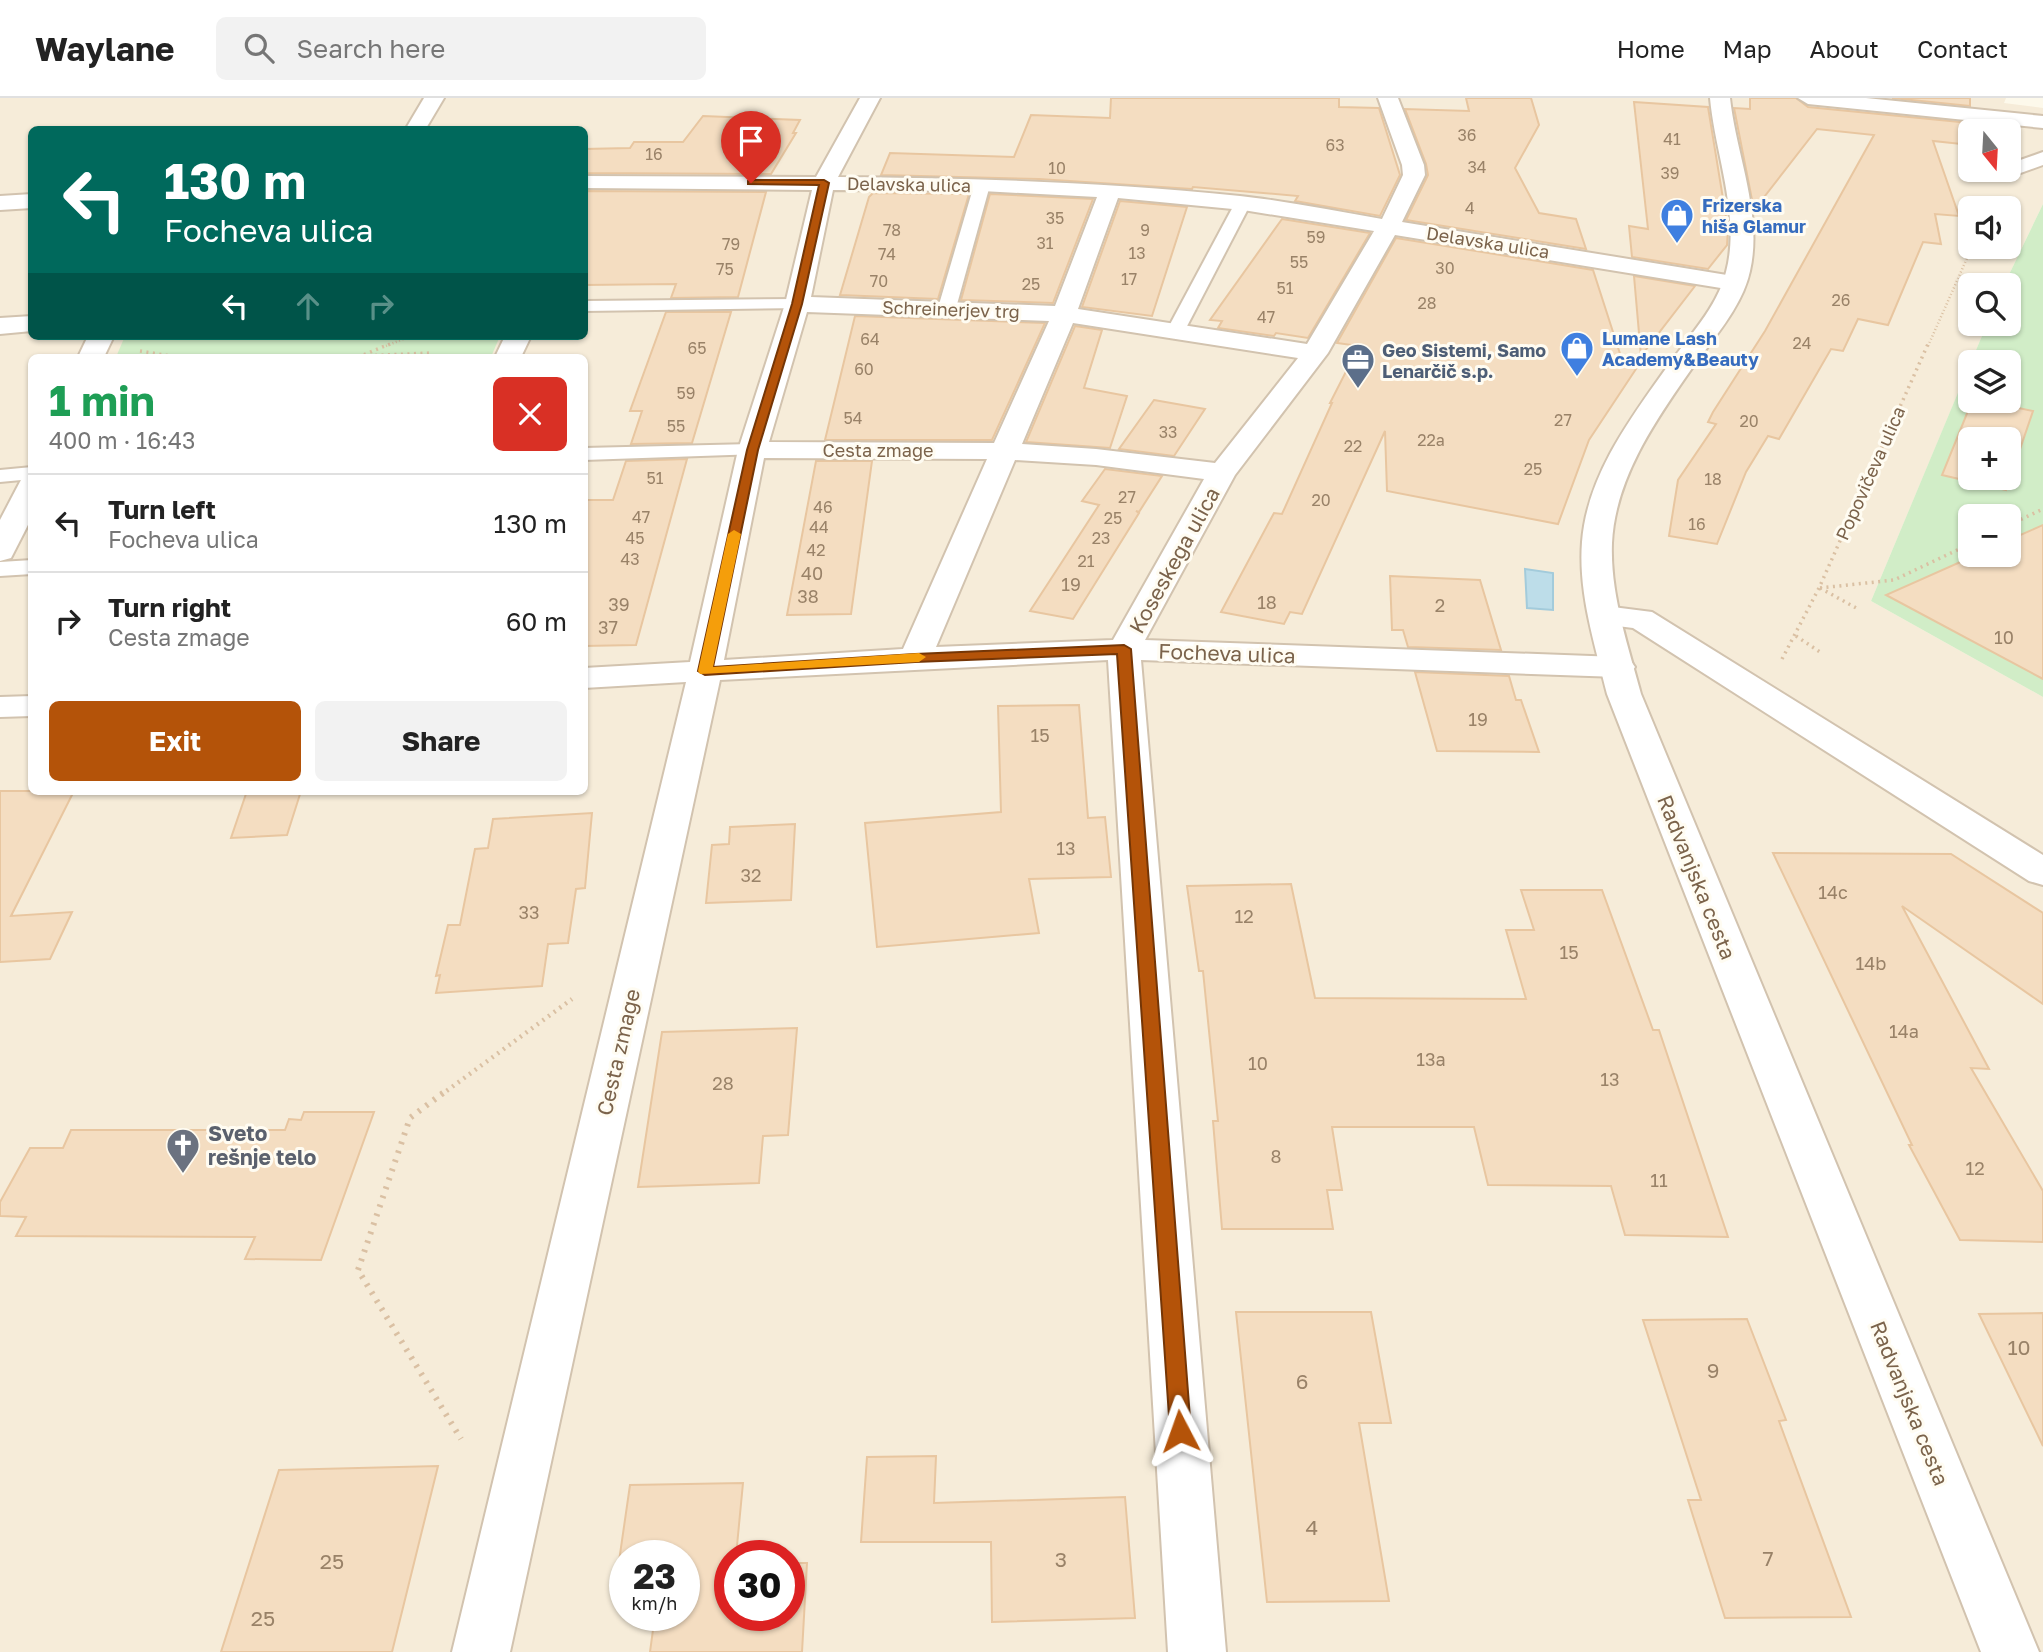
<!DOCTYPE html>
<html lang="en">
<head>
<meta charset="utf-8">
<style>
  body { margin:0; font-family:"Golos Text",sans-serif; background:#f2f2f2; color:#222; height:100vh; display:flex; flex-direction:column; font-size:26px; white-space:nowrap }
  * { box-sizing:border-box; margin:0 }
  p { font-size:23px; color:#767676 }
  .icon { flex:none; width:38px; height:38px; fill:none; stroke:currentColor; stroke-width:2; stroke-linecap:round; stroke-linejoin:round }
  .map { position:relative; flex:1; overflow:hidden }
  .panel { position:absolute; left:28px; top:256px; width:560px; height:441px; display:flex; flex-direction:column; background:#fff; border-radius:10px; box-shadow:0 2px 5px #0004 }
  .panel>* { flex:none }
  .hud { position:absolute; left:28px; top:28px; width:560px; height:214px; border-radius:10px; box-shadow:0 2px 5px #0004; background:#00695c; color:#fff; overflow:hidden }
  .needle { width:46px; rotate:162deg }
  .tools { position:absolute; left:1958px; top:21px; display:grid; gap:14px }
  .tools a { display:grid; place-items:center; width:63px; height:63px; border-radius:10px; background:#fff; box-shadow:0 2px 5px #0004; font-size:35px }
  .speed { position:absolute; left:609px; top:1442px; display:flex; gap:14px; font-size:35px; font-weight:700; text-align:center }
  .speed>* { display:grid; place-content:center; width:91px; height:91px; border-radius:50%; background:#fff; box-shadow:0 2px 5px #0004; line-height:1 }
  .speed small { font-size:18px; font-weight:400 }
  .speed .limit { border:10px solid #d22; background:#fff; color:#111 }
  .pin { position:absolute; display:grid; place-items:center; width:60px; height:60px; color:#fff; margin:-72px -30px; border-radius:50% 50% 50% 0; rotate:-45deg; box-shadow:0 0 7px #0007 }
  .pin .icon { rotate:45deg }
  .me { position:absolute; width:77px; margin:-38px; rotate:356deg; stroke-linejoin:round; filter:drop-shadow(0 0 5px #0008) }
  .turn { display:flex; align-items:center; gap:24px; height:147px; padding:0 21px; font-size:32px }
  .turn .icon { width:91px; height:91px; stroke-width:2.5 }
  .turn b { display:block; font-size:49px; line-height:60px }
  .lanes { display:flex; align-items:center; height:66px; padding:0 21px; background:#0003; justify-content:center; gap:35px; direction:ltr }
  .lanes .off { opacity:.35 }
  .round { display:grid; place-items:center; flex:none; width:74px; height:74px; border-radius:10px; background:#f2f2f2 }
  .summary { display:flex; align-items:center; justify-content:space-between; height:119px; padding:0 21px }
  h1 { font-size:42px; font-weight:700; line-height:52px; color:#1e9e55 }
  .button { display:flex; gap:14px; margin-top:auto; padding:14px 21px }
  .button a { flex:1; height:80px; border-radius:10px; background:#b45309; color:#fff; font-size:28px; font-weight:700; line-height:80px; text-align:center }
  .button a+a { background:#f2f2f2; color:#222 }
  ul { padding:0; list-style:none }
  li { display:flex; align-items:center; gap:21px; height:98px; padding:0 21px; border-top:2px solid #e0e0e0 }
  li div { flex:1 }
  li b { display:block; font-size:26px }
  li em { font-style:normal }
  header { display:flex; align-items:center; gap:42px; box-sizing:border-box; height:98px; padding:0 35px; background:#fff; border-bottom:2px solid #e0e0e0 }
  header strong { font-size:33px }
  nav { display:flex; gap:38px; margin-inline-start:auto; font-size:24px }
  .search { width:490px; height:63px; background:#f2f2f2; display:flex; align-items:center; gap:18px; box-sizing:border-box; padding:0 24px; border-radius:10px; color:#767676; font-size:26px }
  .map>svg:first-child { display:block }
</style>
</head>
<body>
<header>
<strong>Waylane</strong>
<div class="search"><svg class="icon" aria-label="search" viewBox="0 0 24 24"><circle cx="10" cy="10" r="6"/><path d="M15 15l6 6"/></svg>Search here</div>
<nav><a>Home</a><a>Map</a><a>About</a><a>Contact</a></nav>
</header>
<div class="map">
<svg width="2043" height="1554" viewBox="0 0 2043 1554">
  <rect width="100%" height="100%" fill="#fdf9eb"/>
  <path fill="#f6ecd9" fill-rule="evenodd" d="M0,0H2006L2004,5L2043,10V106L2004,187H1970V226H1987L1871,503L2043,599V1554H0ZM32,32H584V238H32ZM1970,33H2009V72H1970ZM1970,110H2009V149H1970ZM32,259H584V693H32ZM625,1458H684V1517H625ZM730,1458H789V1517H730Z"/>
  <g fill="#d1edc7" fill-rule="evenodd">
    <path d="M2043,106V599L1871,503L1970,266V303H2009V264H1971L1987,226H2009V187H2004ZM1970,341H2009V380H1970ZM1970,418H2009V457H1970Z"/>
    <path d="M125,238H500L491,259H116Z"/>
  </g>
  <path fill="#bddde9" stroke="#a3cbdb" stroke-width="2" d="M1525,471L1553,475V512L1527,510Z"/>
  <g fill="#f4ddc1" stroke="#e8c6a0" stroke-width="2" fill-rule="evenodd">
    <path d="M1111,0H1339V9L1379,10L1400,77L1380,118L1295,103L1298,98L1193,89L1192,91L1039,81L881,77L890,55L1014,59L1031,17L1110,20Z"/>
    <path d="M1466,0H1531L1539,27L1515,70L1539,115L1576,121L1586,151L1406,122L1428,77L1426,66L1405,11L1469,13Z"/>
    <path d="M1750,0H1796L1808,9L1970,25V47L1933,43L1959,118L1935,116L1941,146L1923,144L1888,227L1858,221L1843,253L1831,251L1779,341L1768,338L1746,374L1717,446L1669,438L1678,382L1716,326L1708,324L1713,314L1765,233L1874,37L1817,31L1754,112L1734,10L1750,11Z"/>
    <path d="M1892,0H1970V8Z"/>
    <path d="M1634,4L1708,9L1728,131L1727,147L1708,171L1632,159L1629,128L1648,131Z"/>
    <path d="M703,18L800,22L793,35H796L771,76L584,75V51L630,50L634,44H683Z"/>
    <path d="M584,93L766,94L738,199L671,200L676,186L584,187Z"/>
    <path d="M873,95L969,96L938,201L840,197L869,99Z"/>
    <path d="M990,96L1093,101L1053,205L961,202Z"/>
    <path d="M1120,103L1187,109L1152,218L1082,209Z"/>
    <path d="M1282,121L1370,135L1308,240L1276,235L1274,238L1218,230L1222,223L1210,222Z"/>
    <path d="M1396,140L1593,172L1623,265L1638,268L1589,342L1558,426L1387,393L1385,333L1302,516L1290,514L1284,526L1221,514L1274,415L1282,416L1332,305H1330L1359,248L1337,245Z"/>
    <path d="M1634,178L1695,188L1641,258Z"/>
    <path d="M666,214H731L692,345L631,346L642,313H630Z"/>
    <path d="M855,218L1045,225L992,342H825Z"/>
    <path d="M1075,228L1102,232L1084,290L1127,298L1110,350L1026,344Z"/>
    <path d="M1154,302L1205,311L1174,358L1119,351Z"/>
    <path d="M1972,303H1985L2033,313L2006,392L1942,377ZM1970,341H2009V380H1970Z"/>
    <path d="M687,361L636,547L584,548V402H613L626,363Z"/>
    <path d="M816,363H872L851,516L787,517Z"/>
    <path d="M1105,371L1162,378L1139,414L1136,413L1139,415L1073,521L1030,513L1099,407L1082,403Z"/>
    <path d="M2043,427V581L1886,497L1976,457H2009V442Z"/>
    <path d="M1390,478L1480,482L1501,552L1408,549L1403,532H1392Z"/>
    <path d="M1415,574L1509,578L1516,602H1521L1539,654L1437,653Z"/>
    <path d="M1079,607L1088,720L1105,719L1111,779L1029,781L1039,835L877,849L865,725L1001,714L998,608Z"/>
    <path d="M0,693H74L11,818L72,814L50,861L0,864Z"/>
    <path d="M247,693H301L287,737L231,740Z"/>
    <path d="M592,715L585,790L576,791L568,845L548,846L542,888L436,895L440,877L436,878L448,827H460L475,751L488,750L493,721Z"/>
    <path d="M795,726L791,802L706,805L712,747L729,746L730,729Z"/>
    <path d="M1773,755L1951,756L2043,815V906L1902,808L1989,971L1971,970L2043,1093V1144L1960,1142L1909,1047H1912Z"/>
    <path d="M1291,786L1315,900L1526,901L1506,832H1534L1521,792H1602L1653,932H1659L1728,1139L1625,1137L1611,1088L1488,1087L1474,1029H1332L1342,1092H1327L1333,1131H1222L1213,1023H1218L1203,873H1199L1187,788Z"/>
    <path d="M797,930L788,1037L763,1038L759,1085L638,1089L662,934Z"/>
    <path d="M304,1014H374L321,1162L245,1161L255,1139L16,1138L26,1119L0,1118V1104L30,1050H63L71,1032H285L289,1021L301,1022Z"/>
    <path d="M1236,1214H1371L1391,1325H1359L1389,1503L1267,1504Z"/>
    <path d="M2043,1215V1348L1979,1216Z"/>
    <path d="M1747,1221L1786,1322L1779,1323L1851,1519L1725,1520L1688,1402H1701L1643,1222Z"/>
    <path d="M936,1358L934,1405L1125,1399L1135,1520L992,1524L991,1444H861L867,1359Z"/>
    <path d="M438,1368L392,1554H221L279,1372Z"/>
    <path d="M743,1385L736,1458H730V1517H789V1465H807L802,1554H650L655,1517H684V1458H625V1484H616L630,1387Z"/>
  </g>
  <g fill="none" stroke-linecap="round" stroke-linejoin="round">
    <defs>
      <g id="service">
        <path d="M982,82L990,87L956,210L947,215L941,214L938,210L974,87Z"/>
        <path d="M1243,100L1251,105L1185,232L1182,236H1170L1167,232L1235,105Z"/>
        <path d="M797,201L806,206L803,210L584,213V203Z"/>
        <path d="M752,346L759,348L762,352L759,356L584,362V350Z"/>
        <path d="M32,369V381L0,384V372Z"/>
        <path d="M32,462V476L0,478V464Z"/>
      </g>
      <g id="minor">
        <path d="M424,0H444L425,32H405Z"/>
        <path d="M860,0H880L838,79C972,80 1106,84 1240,98C1287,103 1335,113 1382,121L1403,77L1402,67L1378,0H1398L1424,67L1425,77L1402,124L1733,178L1741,180L1745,185L1741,190L1733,192L1395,137L1328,255L1235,377L1145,542L1618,559L1630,562L1635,569L1630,576L1618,579L1141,562L1226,1554H1168L1108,562L720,582L510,1554H452L686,584L584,590V570L690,564L738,352L785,206L812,92L584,90V78L816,79ZM833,92L982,93L1097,99L1055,208L811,199ZM1118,100L1243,112L1374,133L1307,246L1078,211ZM807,214L1049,223L994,345L769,344ZM1073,225L1298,260L1215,365L1096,351L1022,346ZM764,360L987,361L903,551L724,562ZM1015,362L1096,367L1204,381L1113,542L936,549Z"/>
        <path d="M1798,0H1866L2043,18V30L1808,6Z"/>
        <path d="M2043,54V67L2012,78L2005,76L2001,72H2009V66Z"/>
        <path d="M32,96V110L0,112V98Z"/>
        <path d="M32,218V233L0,236V220Z"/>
        <path d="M88,238H114L104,259H78Z"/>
        <path d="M505,238H531L521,259H495Z"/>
        <path d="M32,377V419L11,460L0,463V422L22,380Z"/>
        <path d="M1605,508L1652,514L2043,757V787L2029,783L1633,530L1594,525L1589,518L1594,511Z"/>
        <path d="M32,598V618L0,619V599Z"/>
      </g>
      <path id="tertiary" d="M1710,0H1730C1736,56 1763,116 1750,173C1742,210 1711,243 1690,273C1655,323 1615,381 1612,445C1610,496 1628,547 1641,596L2039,1554H1981L1607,596C1595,547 1578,495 1582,444C1587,378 1630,321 1667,269C1688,239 1717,210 1726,174C1741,118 1715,56 1710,0Z"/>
    </defs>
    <use href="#service" stroke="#d2c3af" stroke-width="4"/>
    <use href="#minor" stroke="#d2c3af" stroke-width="4"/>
    <use href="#tertiary" stroke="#d2c3af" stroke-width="4"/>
    <g stroke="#dac0a3" stroke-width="2.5" stroke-dasharray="1 2.5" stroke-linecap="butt">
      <path d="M1988,110L1992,99"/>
      <path d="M386,248L411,238"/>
      <path d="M1928,248L1972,149"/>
    </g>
    <g stroke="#dac0a3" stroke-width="3.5" stroke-dasharray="2 4.5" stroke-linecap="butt">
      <path d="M140,253L177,259"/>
      <path d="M362,258L430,255"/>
      <path d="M358,259L390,246"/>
      <path d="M2009,427L2043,411"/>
      <path d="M1820,490L1894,482L1970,446"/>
      <path d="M1820,490L1858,511"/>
      <path d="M1796,538L1820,554"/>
      <path d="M1782,561L1819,490L1928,246"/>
    </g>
    <path stroke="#dac0a3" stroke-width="4.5" stroke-dasharray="2 5" stroke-linecap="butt" d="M441,997L572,901"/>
    <path stroke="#dac0a3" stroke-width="6" stroke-dasharray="2.5 7" stroke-linecap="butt" d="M443,995L410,1020L358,1172L461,1341"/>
    <use href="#service" fill="#fff" fill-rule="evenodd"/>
    <use href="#minor" fill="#fff" fill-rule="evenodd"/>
    <use href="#tertiary" fill="#fff" fill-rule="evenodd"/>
  </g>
  <path fill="#b45309" stroke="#753606" stroke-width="2" d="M751,82H824L829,85L802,206L758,352L713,569L915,556L1124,547L1131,551L1191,1333L1188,1339L1180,1342L1173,1339L1170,1333L1117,556L915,564L705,577L698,573L747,352L792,206L819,87L748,86V83Z"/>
  <path fill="#f59e0b" d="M734,432L741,436L713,569L919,555L926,559L919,564L700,576L698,573L728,436Z"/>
  <defs>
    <symbol id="shop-pin" viewBox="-11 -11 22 30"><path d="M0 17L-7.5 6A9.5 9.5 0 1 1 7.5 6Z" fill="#3f7fe0" stroke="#fffcf2"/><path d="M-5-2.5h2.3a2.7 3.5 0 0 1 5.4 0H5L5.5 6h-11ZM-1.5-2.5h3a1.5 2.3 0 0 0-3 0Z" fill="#fff"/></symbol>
    <symbol id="office-pin" viewBox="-11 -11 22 30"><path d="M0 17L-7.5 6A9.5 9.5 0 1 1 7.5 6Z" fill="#5c6f8a" stroke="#fffcf2"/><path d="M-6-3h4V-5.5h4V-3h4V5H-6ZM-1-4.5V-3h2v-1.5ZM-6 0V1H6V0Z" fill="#fff"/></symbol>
    <symbol id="church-pin" viewBox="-11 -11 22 30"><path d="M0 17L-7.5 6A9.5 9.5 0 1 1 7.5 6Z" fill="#6b7280" stroke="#fffcf2"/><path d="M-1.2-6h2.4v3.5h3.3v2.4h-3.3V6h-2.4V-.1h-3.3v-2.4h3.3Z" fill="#fff"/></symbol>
  </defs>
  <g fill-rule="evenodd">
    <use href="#shop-pin" x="1658" y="98" width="38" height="52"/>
    <use href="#shop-pin" x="1558" y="231" width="38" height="52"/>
    <use href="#office-pin" x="1339" y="243" width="38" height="52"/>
    <use href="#church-pin" x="164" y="1028" width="38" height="52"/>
  </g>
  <g text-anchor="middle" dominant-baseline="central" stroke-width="6" stroke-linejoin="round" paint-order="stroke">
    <g font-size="16" fill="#998268">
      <text x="1467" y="37">36</text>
      <text x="1672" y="41">41</text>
      <text x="1335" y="47">63</text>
      <text x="654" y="56">16</text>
      <text x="1477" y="69">34</text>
      <text x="1057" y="70">10</text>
      <text x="1670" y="75">39</text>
      <text x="1470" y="110">4</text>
      <text x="1055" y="120">35</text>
      <text x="892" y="132">78</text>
      <text x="1145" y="132">9</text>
      <text x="1316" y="139">59</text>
      <text x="1045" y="145">31</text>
      <text x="731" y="146">79</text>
      <text x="1137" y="155">13</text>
      <text x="887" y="156">74</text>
      <text x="1299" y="164">55</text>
      <text x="1445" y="170">30</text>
      <text x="725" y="171">75</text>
      <text x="1129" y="181">17</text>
      <text x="879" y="183">70</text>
      <text x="1031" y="186">25</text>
      <text x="1285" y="190">51</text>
      <text x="1841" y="202">26</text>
      <text x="1427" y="205">28</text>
      <text x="1266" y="219">47</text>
      <text x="870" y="241">64</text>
      <text x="1802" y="245">24</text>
      <text x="697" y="250">65</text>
      <text x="864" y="271">60</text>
      <text x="686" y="295">59</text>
      <text x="853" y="320">54</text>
      <text x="1563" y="322">27</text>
      <text x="1749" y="323">20</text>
      <text x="676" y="328">55</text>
      <text x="1168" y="334">33</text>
      <text x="1431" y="342">22a</text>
      <text x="1353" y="348">22</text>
      <text x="1533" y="371">25</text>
      <text x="655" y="380">51</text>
      <text x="1713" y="381">18</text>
      <text x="1127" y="399">27</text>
      <text x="1321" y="402">20</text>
      <text x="823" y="409">46</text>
      <text x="641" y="419">47</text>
      <text x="1113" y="420">25</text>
      <text x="1697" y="426">16</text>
      <text x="819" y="429">44</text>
      <text x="635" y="440">45</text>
      <text x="1101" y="440">23</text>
      <text x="816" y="452">42</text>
      <text x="630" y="461">43</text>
      <text x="1086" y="463">21</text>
    </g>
    <g font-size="18" fill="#7b634b" stroke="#fffcf2">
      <text transform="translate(909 86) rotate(1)">Delavska ulica</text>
      <text transform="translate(1488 144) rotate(9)">Delavska ulica</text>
      <text transform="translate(951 211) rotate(2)">Schreinerjev trg</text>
      <text x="878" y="352">Cesta zmage</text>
      <text transform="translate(1870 375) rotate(-66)">Popovičeva ulica</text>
    </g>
    <g font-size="18" font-weight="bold" fill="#366cbe" stroke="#fffcf2" text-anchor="start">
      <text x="1702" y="107">Frizerska<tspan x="1702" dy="21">hiša Glamur</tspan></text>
      <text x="1602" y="240">Lumane Lash<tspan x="1602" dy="21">Academy&amp;Beauty</tspan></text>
    </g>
    <g font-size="18" font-weight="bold" fill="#4e5e75" stroke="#fffcf2" text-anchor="start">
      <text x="1382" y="252">Geo Sistemi, Samo<tspan x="1382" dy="21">Lenarčič s.p.</tspan></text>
    </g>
    <g font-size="18" fill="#998268">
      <text x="812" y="475">40</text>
      <text x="1071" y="486">19</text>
      <text x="808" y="498">38</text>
      <text x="1267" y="504">18</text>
      <text x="619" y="506">39</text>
      <text x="1440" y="507">2</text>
      <text x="608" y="529">37</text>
      <text x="2004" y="539">10</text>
      <text x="1478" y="621">19</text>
      <text x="1040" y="637">15</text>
      <text x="1066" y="750">13</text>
      <text x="751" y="777">32</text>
      <text x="1833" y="794">14c</text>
      <text x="529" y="814">33</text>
      <text x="1244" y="818">12</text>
      <text x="1569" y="854">15</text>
      <text x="1871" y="865">14b</text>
      <text x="1904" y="933">14a</text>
      <text x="1431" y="961">13a</text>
      <text x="1258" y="965">10</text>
      <text x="1610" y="981">13</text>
      <text x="723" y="985">28</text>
      <text x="1276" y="1058">8</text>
      <text x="1975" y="1070">12</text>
      <text x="1659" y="1082">11</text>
    </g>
    <g font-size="21" fill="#7b634b" stroke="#fffcf2">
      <text transform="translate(1174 462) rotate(-61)">Koseskega ulica</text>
      <text transform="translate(1227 555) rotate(2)">Focheva ulica</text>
      <text transform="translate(1697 779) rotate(68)">Radvanjska cesta</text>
      <text transform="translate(618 954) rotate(-77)">Cesta zmage</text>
      <text transform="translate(1910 1305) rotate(68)">Radvanjska cesta</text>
    </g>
    <g font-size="21" font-weight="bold" fill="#5b616d" stroke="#fffcf2" text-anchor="start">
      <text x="208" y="1035">Sveto<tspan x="208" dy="24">rešnje telo</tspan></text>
    </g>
    <g font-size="21" fill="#998268">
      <text x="2019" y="1249">10</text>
      <text x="1713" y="1272">9</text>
      <text x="1302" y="1283">6</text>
      <text x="1312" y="1429">4</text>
      <text x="1768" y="1460">7</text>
      <text x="1061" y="1461">3</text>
      <text x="332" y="1463">25</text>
      <text x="263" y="1520">25</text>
    </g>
  </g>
</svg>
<div class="tools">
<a><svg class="needle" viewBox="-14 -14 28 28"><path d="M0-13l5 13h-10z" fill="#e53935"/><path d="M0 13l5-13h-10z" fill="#767676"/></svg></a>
<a><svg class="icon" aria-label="sound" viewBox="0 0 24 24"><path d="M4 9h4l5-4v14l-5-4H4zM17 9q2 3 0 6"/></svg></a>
<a><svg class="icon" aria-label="search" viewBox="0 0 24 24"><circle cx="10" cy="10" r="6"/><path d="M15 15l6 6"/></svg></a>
<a><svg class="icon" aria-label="layers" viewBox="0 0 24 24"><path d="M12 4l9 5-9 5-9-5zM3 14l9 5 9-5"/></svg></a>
<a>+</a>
<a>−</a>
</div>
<div class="speed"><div>23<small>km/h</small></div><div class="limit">30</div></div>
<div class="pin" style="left:751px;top:85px;background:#d93025"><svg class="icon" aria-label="arrive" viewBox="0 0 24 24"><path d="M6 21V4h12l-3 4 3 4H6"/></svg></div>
<svg class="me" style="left:1180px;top:1333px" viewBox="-20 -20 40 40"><path d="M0-17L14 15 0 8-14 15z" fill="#b45309" stroke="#fff" stroke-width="4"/></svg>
<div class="hud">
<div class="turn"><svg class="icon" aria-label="left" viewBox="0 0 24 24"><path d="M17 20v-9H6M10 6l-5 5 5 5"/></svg><div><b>130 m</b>Focheva ulica</div></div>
<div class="lanes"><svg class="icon" aria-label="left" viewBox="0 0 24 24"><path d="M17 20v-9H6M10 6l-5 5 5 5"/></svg><svg class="icon off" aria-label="ahead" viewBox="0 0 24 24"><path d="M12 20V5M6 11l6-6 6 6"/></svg><svg class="icon off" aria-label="right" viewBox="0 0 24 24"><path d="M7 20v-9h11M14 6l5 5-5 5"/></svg></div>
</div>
<section class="panel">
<div class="summary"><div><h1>1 min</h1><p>400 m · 16:43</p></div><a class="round" style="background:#d93025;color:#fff"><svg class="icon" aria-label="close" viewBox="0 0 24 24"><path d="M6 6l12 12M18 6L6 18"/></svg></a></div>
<ul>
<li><svg class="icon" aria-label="left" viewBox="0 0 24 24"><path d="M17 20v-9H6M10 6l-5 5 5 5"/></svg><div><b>Turn left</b><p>Focheva ulica</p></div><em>130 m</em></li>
<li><svg class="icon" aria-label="right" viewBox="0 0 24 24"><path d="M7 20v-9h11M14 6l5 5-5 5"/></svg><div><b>Turn right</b><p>Cesta zmage</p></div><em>60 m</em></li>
</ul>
<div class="button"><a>Exit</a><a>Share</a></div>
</section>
</div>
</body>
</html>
